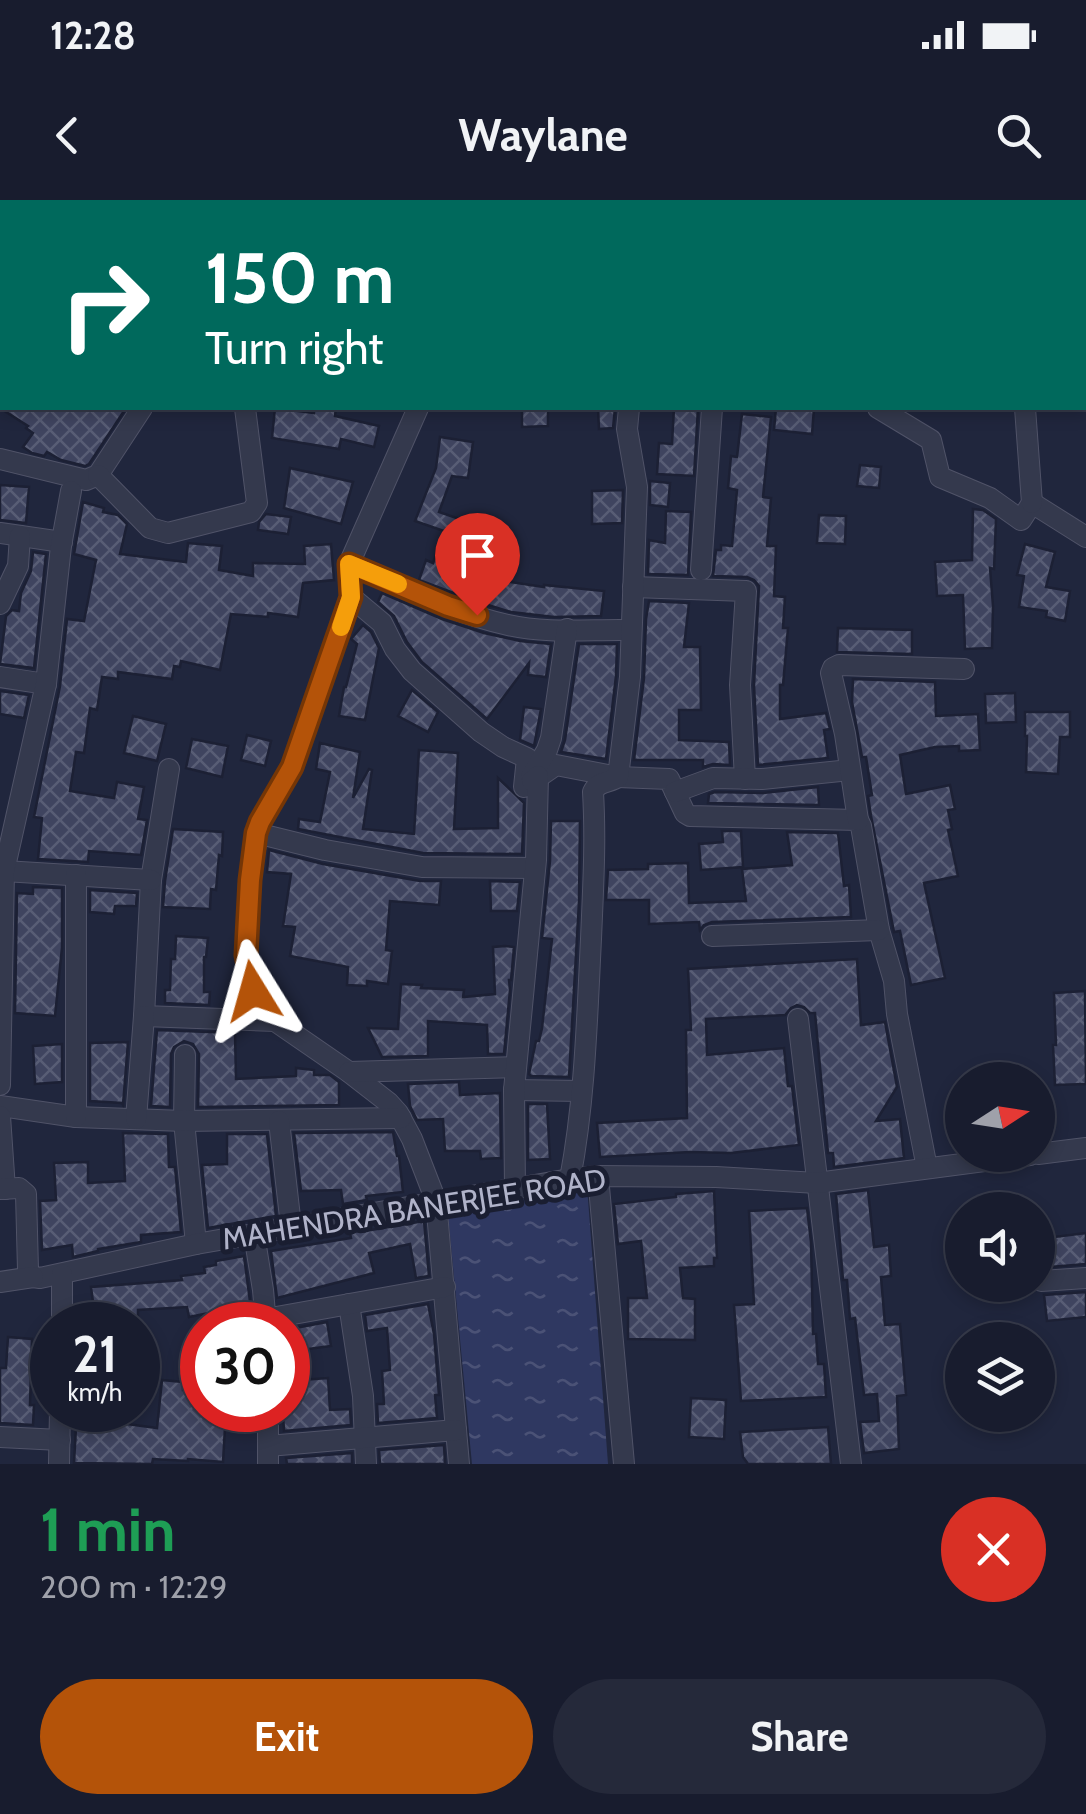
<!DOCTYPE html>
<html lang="en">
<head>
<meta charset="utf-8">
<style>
  body { margin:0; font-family:Cabin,sans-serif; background:#25293a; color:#f1f3f6; height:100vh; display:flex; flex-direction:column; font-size:38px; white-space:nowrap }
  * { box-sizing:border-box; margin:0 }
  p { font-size:32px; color:#9fa1aa }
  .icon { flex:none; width:55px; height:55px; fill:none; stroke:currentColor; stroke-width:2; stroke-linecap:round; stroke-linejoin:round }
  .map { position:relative; height:1264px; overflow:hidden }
  .details { display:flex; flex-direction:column; background:#181c2e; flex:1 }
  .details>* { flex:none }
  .top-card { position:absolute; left:0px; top:0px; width:1088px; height:210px; box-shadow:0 5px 15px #0003,0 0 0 2px #363a4a; background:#00695c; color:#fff; overflow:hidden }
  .needle { width:65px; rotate:78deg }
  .tools { position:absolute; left:945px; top:862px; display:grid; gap:20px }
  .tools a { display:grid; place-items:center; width:110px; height:110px; border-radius:50%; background:#181c2e; box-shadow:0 5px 15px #0003,0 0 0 2px #363a4a; font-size:50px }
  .speed { position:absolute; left:30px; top:1102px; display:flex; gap:20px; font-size:50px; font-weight:700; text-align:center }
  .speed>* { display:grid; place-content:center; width:130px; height:130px; border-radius:50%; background:#181c2e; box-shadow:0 5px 15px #0003,0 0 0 2px #363a4a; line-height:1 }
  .speed small { font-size:25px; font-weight:400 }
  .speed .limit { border:15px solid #d22; background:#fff; color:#111 }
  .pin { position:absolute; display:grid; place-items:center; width:85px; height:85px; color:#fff; margin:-102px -42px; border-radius:50% 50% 50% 0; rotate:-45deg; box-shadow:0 0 10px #0007 }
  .pin .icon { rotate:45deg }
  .me { position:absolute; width:110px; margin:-55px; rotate:352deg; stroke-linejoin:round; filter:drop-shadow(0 0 8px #0008) }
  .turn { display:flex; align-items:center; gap:35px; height:210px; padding:0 40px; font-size:45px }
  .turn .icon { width:130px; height:130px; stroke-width:2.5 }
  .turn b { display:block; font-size:70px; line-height:85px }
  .round { display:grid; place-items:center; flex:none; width:105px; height:105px; border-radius:52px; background:#25293a }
  .head { display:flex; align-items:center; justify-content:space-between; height:170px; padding:0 40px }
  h1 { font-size:60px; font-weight:800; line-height:75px; color:#1e9e55 }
  .button { display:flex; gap:20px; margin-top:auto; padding:20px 40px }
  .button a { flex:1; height:115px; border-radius:60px; background:#b45309; color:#fff; font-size:40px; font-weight:800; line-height:115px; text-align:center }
  .button a+a { background:#25293a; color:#f1f3f6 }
  .status { display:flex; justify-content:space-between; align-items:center; height:70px; padding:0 50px; background:#181c2e; direction:ltr }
  .status svg { height:28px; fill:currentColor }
  header { display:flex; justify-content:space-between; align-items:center; height:130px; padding:0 40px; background:#181c2e; font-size:45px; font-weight:800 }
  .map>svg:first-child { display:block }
</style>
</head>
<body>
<div class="status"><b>12:28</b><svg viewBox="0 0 49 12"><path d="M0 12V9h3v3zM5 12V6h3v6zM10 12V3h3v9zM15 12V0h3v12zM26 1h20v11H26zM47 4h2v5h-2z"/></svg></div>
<header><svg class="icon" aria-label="back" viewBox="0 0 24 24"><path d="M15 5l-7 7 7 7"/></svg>Waylane<svg class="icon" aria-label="search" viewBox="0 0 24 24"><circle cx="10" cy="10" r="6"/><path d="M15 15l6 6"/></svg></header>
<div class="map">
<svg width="1086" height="1264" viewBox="0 0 1086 1264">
  <defs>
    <pattern id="water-ripples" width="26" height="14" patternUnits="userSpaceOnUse" patternTransform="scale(2.5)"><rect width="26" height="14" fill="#2f3861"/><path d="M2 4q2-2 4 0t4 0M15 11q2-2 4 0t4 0" fill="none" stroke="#4b5276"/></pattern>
    <pattern id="building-cross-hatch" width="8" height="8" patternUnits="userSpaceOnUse" patternTransform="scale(2.5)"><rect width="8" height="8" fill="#3f445f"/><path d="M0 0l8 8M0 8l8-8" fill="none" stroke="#585d75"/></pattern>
  </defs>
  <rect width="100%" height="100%" fill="#20263d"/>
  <path fill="url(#water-ripples)" d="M587,986L608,1264H472L448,1014Z"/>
  <g fill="url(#building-cross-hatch)" stroke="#1c2034" stroke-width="2.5">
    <path d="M0,208H126L89,264L85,266L61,260L47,252L44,256L32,253L23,247L33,233L26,228L28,226Z"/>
    <path d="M275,208L314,213V208H336L335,216L379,226L374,247L341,239L339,249L272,238Z"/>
    <path d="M522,208H548V226L522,227Z"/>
    <path d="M598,208H615L613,228L599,229Z"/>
    <path d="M674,208H698L694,276L657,274L659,243L672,244Z"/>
    <path d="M776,208H814L812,234L774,230Z"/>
    <path d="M742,214L771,217L763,297L771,298L767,346H776L774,396L785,397L783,428H788L783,485H780V519L826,513L830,529L824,530L828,558L758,565L754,485L759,386L754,380L747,377L713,376L716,350H721V345L732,346L737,290L728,288L731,256L737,257Z"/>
    <path d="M440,237L473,242L468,278L452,276L439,312L474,324L458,374L510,380V382L544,387V385L604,391L601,416L554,417L511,412L472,400L419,380L426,360L433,363L444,331L415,321L436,268Z"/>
    <path d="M860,265L881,267L879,288L857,286Z"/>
    <path d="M290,268L353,282L341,324L284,308Z"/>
    <path d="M650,281L670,283L668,307L650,305Z"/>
    <path d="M0,285L29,287L26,323L0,320Z"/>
    <path d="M623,290L622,323L592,324V291Z"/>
    <path d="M83,302L104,308L103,312L118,315L127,324L120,354L186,362L188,343L222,346L219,370L253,376V363L305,364L304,346L331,344L334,380L303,383L298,417L268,413V417L231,414L220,470L181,461L180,467L174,466L172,479L118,472V479L102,477L97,510L90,508L84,553L76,552L70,591L114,598L117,582L144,587L138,619L147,620L141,655L89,651L88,662L38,659L42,618L34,617L60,486L67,419L84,421L96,360L74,354Z"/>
    <path d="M973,309L983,310L996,319L994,369L990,368L993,406L992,448L965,449L963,395L937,396L935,362L972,360Z"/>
    <path d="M666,311L691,312L688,375L648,374L649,340L665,343Z"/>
    <path d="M266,314L291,317L288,334L258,330L259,322Z"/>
    <path d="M819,315L846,316L845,344L817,343Z"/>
    <path d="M1025,344L1055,352L1046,387L1070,391L1065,421L1046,417L1047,411L1019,407L1024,376L1017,375Z"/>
    <path d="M33,352L46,354L34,468L0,464L6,416L12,410L19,411L21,393L31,371Z"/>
    <path d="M382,393L442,419L484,433L520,441L551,444L546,477L528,475L529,463L487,519L422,462L407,442L394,416L378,402Z"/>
    <path d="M649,401L689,403L684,447H700L701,510H679V540L729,542L730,565L713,564L703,567V560H634L644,478L646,419Z"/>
    <path d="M363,425L371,432L379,448L365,520L339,516L344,487H346L357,444L351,439Z"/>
    <path d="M838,428L912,430V454L837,452Z"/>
    <path d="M579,444H617L616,476L606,559L561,552L565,540Z"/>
    <path d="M853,479L935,482L936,516L978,514L980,550L959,551V546L935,547L900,555L906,594L950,585L955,609L948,610L952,629L948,630L958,676L924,683L945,778L911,785L900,731L894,732L871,616L868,596L872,595L866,557H862L852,502Z"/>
    <path d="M412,490L438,512L428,532L398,516Z"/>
    <path d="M0,491L29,495L24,518L0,514Z"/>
    <path d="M1015,493L1016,522L986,523L985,494Z"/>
    <path d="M524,507L541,509L534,546L520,540Z"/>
    <path d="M1025,512H1070V537H1060L1058,574L1026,572L1027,536H1025Z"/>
    <path d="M133,516L166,524L157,561L124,553Z"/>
    <path d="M247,535L271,541L265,566L241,560Z"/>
    <path d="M192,539L228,546L222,577L186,568Z"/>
    <path d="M320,543L360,552L353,598L369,569L372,570L363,629L414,634L419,550L458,553L454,629L498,628V578L524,603L522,654L423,653L298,629L299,619L320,622L330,572L316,569Z"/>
    <path d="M818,587L819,605L708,603L709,594L715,592L763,593Z"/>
    <path d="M551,621H580L579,702L569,877L531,876L529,874L536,841H539L542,828L552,739L542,738L550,661Z"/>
    <path d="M173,629L223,632L222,656L219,655L216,690L211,689L210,709L163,707L165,681Z"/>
    <path d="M722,631H741L743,667L701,670L699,644L723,642Z"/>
    <path d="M787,632L838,633L844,686L849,685L851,717L712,722L704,725L700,730L699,722L649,724V700H606L608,670L648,669V664L688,663L689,703L746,701L742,669L792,665Z"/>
    <path d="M269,650L323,664L420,681H441L439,705L390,701L386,750L392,751L388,784L367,781V786L347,785L348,767L290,756L295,727L283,726L291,674L267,672Z"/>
    <path d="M490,681L520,682L517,711H491Z"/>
    <path d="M33,687L62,688V748L55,816L15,813L17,693L33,694Z"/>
    <path d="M90,690L137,693L136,706H115L114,714L90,712Z"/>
    <path d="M176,736L208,738L206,757H204V792H210L209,805L165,803V790H170L171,759H175Z"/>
    <path d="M505,746L514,747L511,780H509L510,790L504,854H488L487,825L428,821V856L382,857L368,828L398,829L401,784L422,785L421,788L464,790L463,797L495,794L493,747Z"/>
    <path d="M857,759L861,825L885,822L897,887L876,921L900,919L904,958L834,967L833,953H828L827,942L815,813H810L804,807L797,805L791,808L785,815L706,819L707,855L784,848L788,886H792L799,945L731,953L690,952L600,957L597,923L687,918L686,830H691L688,769Z"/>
    <path d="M1085,791L1086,884L1055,885L1053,845H1056L1054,793Z"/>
    <path d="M157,830L235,833L236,879L296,876V868L314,870V875H330L339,882V905L198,907L199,854L193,844L184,841L174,847L171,854L170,907L151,906Z"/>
    <path d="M128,842L123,905L122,903L90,901V843Z"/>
    <path d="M62,844V882L35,884L33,846Z"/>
    <path d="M459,882L460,895L500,893L501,958L481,959L480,951H445L443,919L417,920L410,906L408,884Z"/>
    <path d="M528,904H547L550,959L528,960Z"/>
    <path d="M393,932L397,956H399L403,992L366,996L367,1000L343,1004L341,990L301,991L294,933Z"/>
    <path d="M123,933L168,934L169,967H175L181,1032L141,1035V1042L98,1049V1051L73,1057L72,1045L42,1050L40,1001L56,1000L54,963L88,962V983L125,981Z"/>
    <path d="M227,934H267L276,1016L208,1028L202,965L227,964Z"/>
    <path d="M868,990L874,1047L889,1045L891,1076L881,1077L885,1125L900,1124L906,1195L897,1196L899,1249L864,1253L860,1222L879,1221L877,1194L864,1195L855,1118L850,1119L847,1080H843L836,994Z"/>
    <path d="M714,991L717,1058H714V1066L680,1068L683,1098L695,1099V1140L628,1139V1098H647L641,1041L618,1044L614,1004L676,997V994Z"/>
    <path d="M807,1008L811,1042L813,1134H816L818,1164H824L826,1197L741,1201L734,1105L754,1104L749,1011Z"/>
    <path d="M424,1021L429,1076L416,1078L410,1044L369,1053L374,1073L277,1098L271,1051L351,1038L350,1033L371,1028V1030Z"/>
    <path d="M1086,1033V1064L1038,1068V1039Z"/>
    <path d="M244,1056L251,1109L225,1114L224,1110L189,1117L187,1107L138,1110V1125H96L91,1087L182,1080L181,1076L205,1073L204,1067L216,1065V1061Z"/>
    <path d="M1086,1092V1117L1047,1121L1044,1095Z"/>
    <path d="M428,1104L434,1134L439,1195H435L437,1218L378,1223L377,1204H384L382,1171L390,1170L387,1128L367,1131L365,1115Z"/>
    <path d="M327,1122L331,1146L293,1151L290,1129Z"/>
    <path d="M8,1137L32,1139L30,1205H34L33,1225L0,1223V1168H6Z"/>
    <path d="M328,1178L330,1210L350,1209L351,1225L284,1231L283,1214L288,1213V1181Z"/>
    <path d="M162,1180L183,1182V1190H202V1210H226L223,1262L188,1259V1261L153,1259L152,1264L74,1263L77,1210H113L112,1222L157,1228Z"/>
    <path d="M691,1198L726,1200L724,1239L689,1237Z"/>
    <path d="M828,1227L831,1264H748L743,1257L740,1232Z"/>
    <path d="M444,1245L445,1264H380L379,1250Z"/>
    <path d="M352,1253V1264H287L286,1258Z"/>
  </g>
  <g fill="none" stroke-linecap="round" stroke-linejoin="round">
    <defs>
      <g id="minor">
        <path d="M495,0L501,2"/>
        <path d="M1011,0V2"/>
        <path d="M67,2L85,0"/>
        <path d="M190,2V0"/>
        <path d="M472,2L473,0"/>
        <path d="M641,2V0"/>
        <path d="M731,2V0"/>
        <path d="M805,2L808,0"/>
        <path d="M0,12L2,11"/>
        <path d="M418,208L349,364L351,397L292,567L260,623L249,681L246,755L253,791L275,821L349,872L389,903L398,913L412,939L436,1001L459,1264"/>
        <path d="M878,208L931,240L940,277L990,298L1021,320L1032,303L1086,337"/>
        <path d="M1025,208L1032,303"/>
        <path d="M0,259L86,280L98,275L142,208"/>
        <path d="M98,275L150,328L168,333L251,312L257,303L245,208"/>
        <path d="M0,333L62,342"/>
        <path d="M349,364C401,386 453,413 508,425C547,434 591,429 631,430"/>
        <path d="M701,370L712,208"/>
        <path d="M633,387L746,391L740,485L745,579"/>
        <path d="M351,397L382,423L395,449L412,471L481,532L503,547L527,558L524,587L556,565L618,577L669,579L685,613L690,616L858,620L861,626L879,730L894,781L897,814L927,968"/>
        <path d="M0,404L18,366L20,336"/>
        <path d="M0,477L46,484"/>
        <path d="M169,569L151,680L144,816L275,821"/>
        <path d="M531,577L547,550L551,538L567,429"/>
        <path d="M675,592L713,578L762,579L850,570"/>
        <path d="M858,620L845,534L831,473L833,468L839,465L964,469"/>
        <path d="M256,633L325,650L422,667L535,668"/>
        <path d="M4,671L151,680"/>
        <path d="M712,736L879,730"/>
        <path d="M798,819L851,1264"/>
        <path d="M185,855L184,921L196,1044"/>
        <path d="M349,872L515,867"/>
        <path d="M0,885L4,671L46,484L61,346L71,291"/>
        <path d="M514,890L581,891"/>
        <path d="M0,906L76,917L184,921L401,918"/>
        <path d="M0,916L5,989"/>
        <path d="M76,917V675"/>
        <path d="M136,919L144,816"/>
        <path d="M279,921L291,1026"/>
        <path d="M1038,954L1086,948"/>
        <path d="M598,976L624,1264"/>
        <path d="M570,979C585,900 587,819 591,739C593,690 596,642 593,592C598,581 609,583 618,577L630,477L637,287L627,229L629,208"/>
        <path d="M0,989L19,988L26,994L28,1070L33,1077L40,1078L196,1044L570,979L598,976L716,977L817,983L1030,955"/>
        <path d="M515,989L514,890L536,660L538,576L532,581"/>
        <path d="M254,1034L263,1090L266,1125"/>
        <path d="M1041,1081L1086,1078"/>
        <path d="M0,1082L33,1077"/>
        <path d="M349,1104L363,1196L366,1264"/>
        <path d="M265,1119L445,1087"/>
        <path d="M62,1125V1074"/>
        <path d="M0,1237L60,1240"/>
        <path d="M268,1246L456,1230"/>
        <path d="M59,1264L60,1210"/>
        <path d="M268,1264V1210"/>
      </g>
    </defs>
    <use href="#minor" stroke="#505368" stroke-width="22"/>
    <use href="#minor" stroke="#34394d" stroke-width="20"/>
  </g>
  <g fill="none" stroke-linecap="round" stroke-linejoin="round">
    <defs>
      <path id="route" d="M253,791L246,755L250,680L256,633L260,622L292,567L351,397L349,364L448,406L477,415"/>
    </defs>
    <use href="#route" stroke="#753606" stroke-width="25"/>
    <use href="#route" stroke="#b45309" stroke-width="18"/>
    <path stroke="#f59e0b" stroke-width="18" d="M341,427L351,397L349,364L398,384"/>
  </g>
  <g text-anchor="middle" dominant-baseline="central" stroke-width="10" stroke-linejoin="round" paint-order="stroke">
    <g font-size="30" fill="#b0b3c9" stroke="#1a1e31">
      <text transform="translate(414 1009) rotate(-9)">MAHENDRA BANERJEE ROAD</text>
    </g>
  </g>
</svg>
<div class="tools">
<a><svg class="needle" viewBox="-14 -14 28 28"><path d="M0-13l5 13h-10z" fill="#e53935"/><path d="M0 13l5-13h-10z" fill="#9fa1aa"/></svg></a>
<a><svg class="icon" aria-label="sound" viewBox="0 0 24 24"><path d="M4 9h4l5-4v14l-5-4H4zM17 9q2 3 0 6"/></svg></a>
<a><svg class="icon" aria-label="layers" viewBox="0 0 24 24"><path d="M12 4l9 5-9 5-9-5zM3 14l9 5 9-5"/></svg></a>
</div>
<div class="speed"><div>21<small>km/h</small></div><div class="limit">30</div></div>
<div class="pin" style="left:477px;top:415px;background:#d93025"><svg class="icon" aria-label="arrive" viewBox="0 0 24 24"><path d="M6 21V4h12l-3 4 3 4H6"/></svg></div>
<svg class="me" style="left:253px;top:791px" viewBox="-20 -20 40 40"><path d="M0-17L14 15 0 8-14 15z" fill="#b45309" stroke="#fff" stroke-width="4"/></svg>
<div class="top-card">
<div class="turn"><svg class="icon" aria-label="right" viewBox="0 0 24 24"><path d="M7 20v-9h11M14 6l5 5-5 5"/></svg><div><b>150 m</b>Turn right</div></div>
</div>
</div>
<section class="details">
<div class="head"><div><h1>1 min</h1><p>200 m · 12:29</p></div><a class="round" style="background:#d93025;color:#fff"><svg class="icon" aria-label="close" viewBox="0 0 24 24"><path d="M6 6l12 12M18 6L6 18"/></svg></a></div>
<div class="button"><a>Exit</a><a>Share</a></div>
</section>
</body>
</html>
